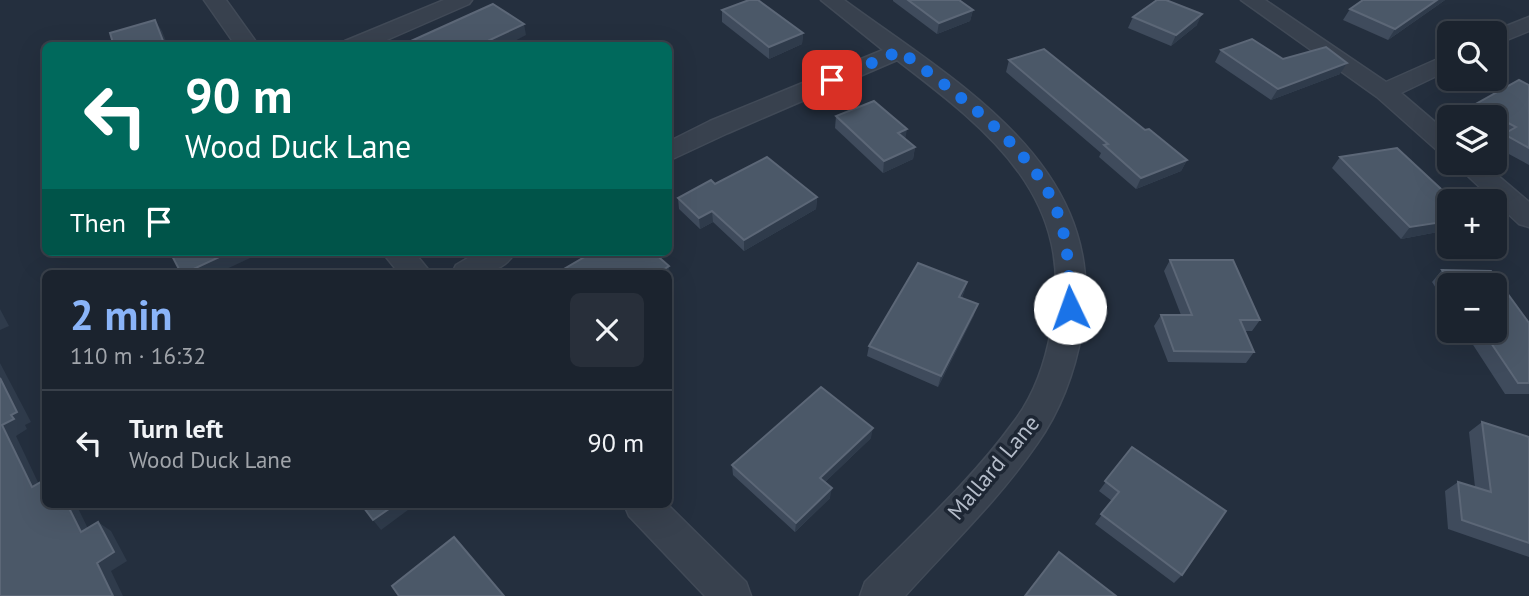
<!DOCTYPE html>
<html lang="en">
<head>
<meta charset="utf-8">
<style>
  body { margin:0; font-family:"PT Sans",sans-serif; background:#282f3a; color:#f1f3f6; height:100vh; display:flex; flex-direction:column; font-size:26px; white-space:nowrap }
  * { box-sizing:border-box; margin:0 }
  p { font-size:23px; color:#a0a4aa }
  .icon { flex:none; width:38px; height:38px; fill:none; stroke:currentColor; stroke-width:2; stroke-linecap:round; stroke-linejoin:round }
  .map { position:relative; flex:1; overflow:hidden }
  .side { position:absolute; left:42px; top:270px; width:630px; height:238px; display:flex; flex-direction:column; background:#1b232e; border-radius:10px; box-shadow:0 7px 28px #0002,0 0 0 2px #39404a }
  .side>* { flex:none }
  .hud { position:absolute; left:42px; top:42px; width:630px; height:214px; border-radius:10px; box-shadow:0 7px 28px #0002,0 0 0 2px #39404a; background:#00695c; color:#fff; overflow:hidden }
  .tools { position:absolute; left:1437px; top:21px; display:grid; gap:14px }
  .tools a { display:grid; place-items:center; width:70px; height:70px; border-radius:10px; background:#1b232e; box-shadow:0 7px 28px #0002,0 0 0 2px #39404a; font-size:35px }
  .pin { position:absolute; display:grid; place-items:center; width:60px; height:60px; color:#fff; margin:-30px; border-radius:14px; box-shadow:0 4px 10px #0006 }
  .me { position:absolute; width:77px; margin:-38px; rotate:357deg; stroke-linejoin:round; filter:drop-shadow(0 0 5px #0008) }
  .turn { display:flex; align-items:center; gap:24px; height:147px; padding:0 28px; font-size:32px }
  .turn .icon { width:91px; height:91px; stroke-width:2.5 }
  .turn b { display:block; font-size:49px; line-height:60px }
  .then { display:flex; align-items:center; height:66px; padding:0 28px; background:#0003; gap:14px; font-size:26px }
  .round { display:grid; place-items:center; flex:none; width:74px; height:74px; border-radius:10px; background:#282f3a }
  .overview { display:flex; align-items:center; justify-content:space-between; height:119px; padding:0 28px }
  h1 { font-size:42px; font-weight:800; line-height:52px; color:#8ab4f8 }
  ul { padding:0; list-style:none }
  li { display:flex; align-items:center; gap:21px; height:105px; padding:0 28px; border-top:2px solid #39404a }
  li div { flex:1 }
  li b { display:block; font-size:26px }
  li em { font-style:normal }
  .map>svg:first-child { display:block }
</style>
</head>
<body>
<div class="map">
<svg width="1529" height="596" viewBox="0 0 1529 596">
  <rect width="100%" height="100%" fill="#242f3e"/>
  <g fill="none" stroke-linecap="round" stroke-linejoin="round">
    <defs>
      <g id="street">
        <path d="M204,0H226L259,46H236Z"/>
        <path d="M444,0H472L469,4L373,46H342L345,41Z"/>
        <path d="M821,0H844C957,83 1111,167 1082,331C1075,371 1061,410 1037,444C1000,498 949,547 905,596H860L865,582C915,531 971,481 1013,423C1034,396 1045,364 1051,331C1078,199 991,132 897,60L728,133L668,161V142L710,121L883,50Z"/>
        <path d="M1241,0H1265L1386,82L1449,54V70L1401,93L1449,134V155L1440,153L1377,97Z"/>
        <path d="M1529,17V31L1494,45V33H1489Z"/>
        <path d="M1454,163H1483L1529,202V227L1519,224Z"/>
        <path d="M382,252H414L431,273H399Z"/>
        <path d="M478,252H515C502,276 475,273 452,273L456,265Z"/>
        <path d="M624,504H667L746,582L751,596H705L629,516Z"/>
      </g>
    </defs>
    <use href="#street" stroke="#414a57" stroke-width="3"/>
    <use href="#street" fill="#38414e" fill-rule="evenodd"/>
  </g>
  <g fill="#3f4b5c">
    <path d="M893,0H959L973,10L970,21L937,34L893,1Z"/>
    <path d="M1445,0L1388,40L1343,20L1350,9Z"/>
    <path d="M722,10L803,33L802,44L769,59L722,22Z"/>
    <path d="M1133,17L1197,25L1171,46L1128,28Z"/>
    <path d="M1221,50L1283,59L1340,74L1271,100L1215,62Z"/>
    <path d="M1009,60L1145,130L1187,160L1181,171L1136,189L1099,157L1101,153L1006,72Z"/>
    <path d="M1529,85V165L1494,146L1502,137L1494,132V117L1465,116L1474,105Z"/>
    <path d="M836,116L905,139L915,147L913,159L883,173L835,128Z"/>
    <path d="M1340,157L1449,201V215L1443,231L1401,239L1332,168Z"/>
    <path d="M715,184L817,197L816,209L744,251L713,222L700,229L679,209L678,198Z"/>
    <path d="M1170,260L1260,320L1252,331H1245L1254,352L1246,363L1168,362L1154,326L1161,315H1181L1164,271Z"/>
    <path d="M1442,270L1491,271L1529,323V394H1505L1464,331H1494V285H1449V308L1432,282Z"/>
    <path d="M967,282L962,298L974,315L938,387L867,356L869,346Z"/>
    <path d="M1482,422L1529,437V557L1448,529L1445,491L1458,482L1475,487L1469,432Z"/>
    <path d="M871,438L825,482L830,498L795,532L733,475L732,465Z"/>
    <path d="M1132,447L1182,575L1174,583L1095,524L1112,501L1099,491Z"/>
  </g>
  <g fill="#2f3b4b">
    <path d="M1437,0H1445L1388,40L1395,29Z"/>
    <path d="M973,10L970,21L937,34L939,23Z"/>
    <path d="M1202,14L1197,25L1171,46L1176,35Z"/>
    <path d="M155,20L162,31L168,46H165Z"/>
    <path d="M524,24L526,35L505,46H477Z"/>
    <path d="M803,33L802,44L769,59V47Z"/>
    <path d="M1347,63L1340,74L1271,100L1278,89Z"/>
    <path d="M907,129L905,141L898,133Z"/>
    <path d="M915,147L913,159L883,173L884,161Z"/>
    <path d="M1187,160L1181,171L1136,189L1141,178Z"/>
    <path d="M817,197L816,209L744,251V240Z"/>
    <path d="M712,211L713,222L700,229L699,218Z"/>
    <path d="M1449,221V224L1443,231L1401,239L1410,227Z"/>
    <path d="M230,252H263L218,273H185Z"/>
    <path d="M669,266L670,278L668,279V273H658Z"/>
    <path d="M967,282L964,293L956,308L959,297Z"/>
    <path d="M978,304L974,315L938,387L941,376Z"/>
    <path d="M0,309L9,326L0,330Z"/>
    <path d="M0,363L31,422L25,425L27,429L16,436L45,497L32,487L2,425L11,415L0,378Z"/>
    <path d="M873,428L871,438L819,488L820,478Z"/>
    <path d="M832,488L830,498L795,532L796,523Z"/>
    <path d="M67,504H76L94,541L81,532Z"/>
    <path d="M396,504H416L381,530L373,520Z"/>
    <path d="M98,522L111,531L127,561L111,571L123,596H113L97,563Z"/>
  </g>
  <g fill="#4b5868" stroke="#5c6777" stroke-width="2">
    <path d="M749,0H758L803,33L769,47L722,10Z"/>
    <path d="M908,0H959L973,10L939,23Z"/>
    <path d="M1157,0H1166L1202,14L1176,35L1133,17Z"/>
    <path d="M1363,0H1437L1395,29L1350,9Z"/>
    <path d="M493,4L524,24L477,46H400Z"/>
    <path d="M155,20L165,46H105L113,43L110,33Z"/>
    <path d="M1252,39L1283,59L1326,47L1347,63L1278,89L1221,50Z"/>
    <path d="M1044,49L1145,130L1149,129L1187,160L1141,178L1104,145L1108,144L1009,60Z"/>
    <path d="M1519,80L1529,85V148L1504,134L1516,127L1474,105Z"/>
    <path d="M874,101L907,129L898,133L915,147L884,161L836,116Z"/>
    <path d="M1397,148L1454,201H1449V206L1440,208L1449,217V221L1410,227L1340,157Z"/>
    <path d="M767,157L817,197L744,240L712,211L699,218L678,198L711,180L715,184Z"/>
    <path d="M170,252H230L185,273H181Z"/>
    <path d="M593,252H653L669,266L658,273H568L564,269Z"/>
    <path d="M1170,260H1233L1260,320H1240L1254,352L1174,351L1161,315H1192Z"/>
    <path d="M918,263L967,282L959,297L978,304L941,376L869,346Z"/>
    <path d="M1442,270L1491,271L1529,323V383H1518L1483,331H1494V285H1452Z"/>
    <path d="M0,378L17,412L11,415L14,419L2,425L32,487L46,479V504H67L81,532L98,522L114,552L97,563L113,596H0Z"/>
    <path d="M821,387L873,428L820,478L832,488L796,523L732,465Z"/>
    <path d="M1482,422L1529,437V543L1462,520L1458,482L1491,492Z"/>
    <path d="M1132,447L1226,511L1182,575L1101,514L1119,492L1105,481Z"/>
    <path d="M361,504H396L373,520Z"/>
    <path d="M454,537L504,596H399L392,586Z"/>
    <path d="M1059,552L1116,596H1025Z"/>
  </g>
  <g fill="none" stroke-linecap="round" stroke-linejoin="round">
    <path stroke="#1a73e8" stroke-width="12" stroke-dasharray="0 21.6" d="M832,80L900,51C954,92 1037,149 1059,217C1069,246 1069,278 1070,308"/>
  </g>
  <g text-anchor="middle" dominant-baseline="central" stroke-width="7" stroke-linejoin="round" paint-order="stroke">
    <g font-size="23" fill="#b4bcc9" stroke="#1d2633">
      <text transform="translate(993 467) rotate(-50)">Mallard Lane</text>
    </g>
  </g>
</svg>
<div class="tools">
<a><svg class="icon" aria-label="search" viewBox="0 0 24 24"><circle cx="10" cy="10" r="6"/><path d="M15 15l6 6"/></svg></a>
<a><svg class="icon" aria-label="layers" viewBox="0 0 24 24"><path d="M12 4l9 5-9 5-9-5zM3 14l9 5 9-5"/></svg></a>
<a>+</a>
<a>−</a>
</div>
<div class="pin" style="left:832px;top:80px;background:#d93025"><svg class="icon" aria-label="arrive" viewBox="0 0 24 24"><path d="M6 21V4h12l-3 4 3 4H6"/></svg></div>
<svg class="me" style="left:1070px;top:308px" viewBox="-20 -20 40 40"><circle r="19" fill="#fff"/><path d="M0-13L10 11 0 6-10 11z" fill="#1a73e8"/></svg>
<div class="hud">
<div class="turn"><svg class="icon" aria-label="left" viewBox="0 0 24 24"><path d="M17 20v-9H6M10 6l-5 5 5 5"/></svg><div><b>90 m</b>Wood Duck Lane</div></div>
<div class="then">Then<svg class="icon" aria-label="arrive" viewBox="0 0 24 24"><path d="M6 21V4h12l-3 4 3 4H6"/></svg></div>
</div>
<section class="side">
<div class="overview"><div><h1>2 min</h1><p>110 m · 16:32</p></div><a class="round"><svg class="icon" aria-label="close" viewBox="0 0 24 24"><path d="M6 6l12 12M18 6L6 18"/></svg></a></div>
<ul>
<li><svg class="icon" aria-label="left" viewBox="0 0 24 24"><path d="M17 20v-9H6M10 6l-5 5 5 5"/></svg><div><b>Turn left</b><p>Wood Duck Lane</p></div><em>90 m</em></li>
</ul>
</section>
</div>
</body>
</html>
